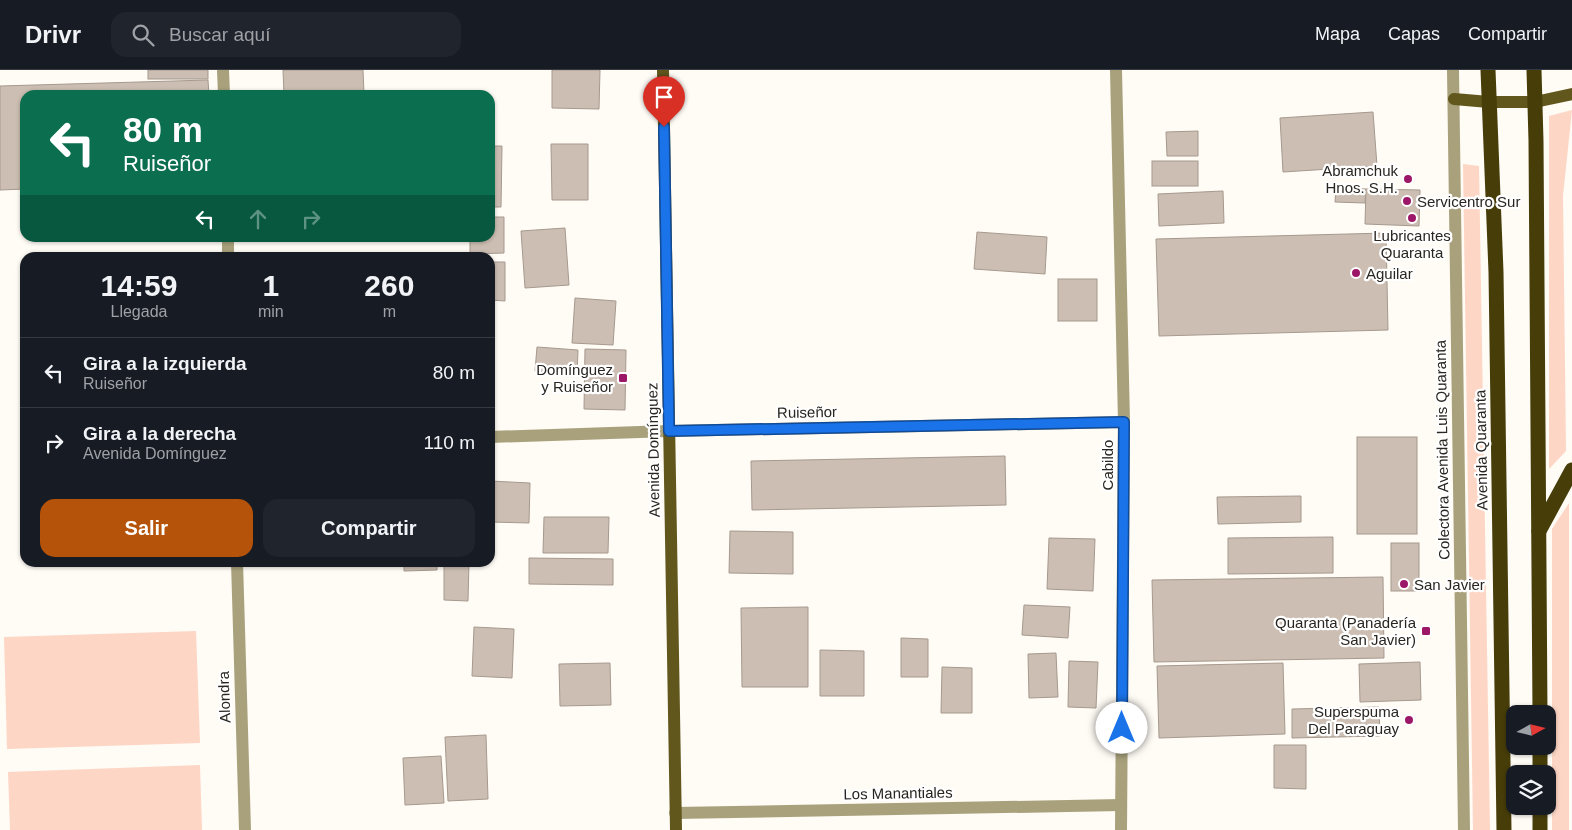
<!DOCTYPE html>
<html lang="es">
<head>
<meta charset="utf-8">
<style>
  body { margin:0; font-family:Helvetica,sans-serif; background:#20242c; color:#f1f3f6; height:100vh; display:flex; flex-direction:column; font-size:19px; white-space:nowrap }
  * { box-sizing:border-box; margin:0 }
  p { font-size:16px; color:#9ea1a6 }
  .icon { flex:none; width:28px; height:28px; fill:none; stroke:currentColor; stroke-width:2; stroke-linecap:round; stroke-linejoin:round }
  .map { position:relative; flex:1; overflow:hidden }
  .drawer { position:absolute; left:20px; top:182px; width:475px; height:315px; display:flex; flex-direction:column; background:#171b24; border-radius:15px; box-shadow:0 1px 4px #0004 }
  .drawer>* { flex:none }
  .banner { position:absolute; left:20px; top:20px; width:475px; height:152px; border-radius:15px; box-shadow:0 1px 4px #0004; background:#0b6e4f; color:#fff; overflow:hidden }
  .needle { width:32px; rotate:82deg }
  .fabs { position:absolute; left:1506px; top:635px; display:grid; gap:10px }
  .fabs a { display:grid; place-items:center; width:50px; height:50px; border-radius:10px; background:#171b24; box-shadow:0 1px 4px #0004; font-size:25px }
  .pin { position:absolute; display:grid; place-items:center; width:42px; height:42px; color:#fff; margin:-51px -21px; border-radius:50% 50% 50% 0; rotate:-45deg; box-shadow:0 0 5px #0007 }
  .pin .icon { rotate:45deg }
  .me { position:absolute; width:55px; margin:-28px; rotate:0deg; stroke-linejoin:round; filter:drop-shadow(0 0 4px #0008) }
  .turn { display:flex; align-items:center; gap:18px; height:105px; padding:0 20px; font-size:22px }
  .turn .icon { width:65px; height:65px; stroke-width:2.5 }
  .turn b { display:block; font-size:35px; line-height:42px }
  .lanes { display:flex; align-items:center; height:48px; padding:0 20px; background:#0003; justify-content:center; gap:25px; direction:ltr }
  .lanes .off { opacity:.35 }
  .eta { display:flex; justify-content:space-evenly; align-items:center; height:85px; text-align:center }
  .eta b { font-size:30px; font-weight:600; line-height:35px }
  .primary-button { display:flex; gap:10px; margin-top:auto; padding:10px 20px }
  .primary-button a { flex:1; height:58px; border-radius:15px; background:#b45309; color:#fff; font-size:20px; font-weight:600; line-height:58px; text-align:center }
  .primary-button a+a { background:#20242c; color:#f1f3f6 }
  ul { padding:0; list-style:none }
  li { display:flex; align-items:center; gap:15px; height:70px; padding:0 20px; border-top:1px solid #363941 }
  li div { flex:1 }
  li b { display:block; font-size:19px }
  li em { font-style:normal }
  header { display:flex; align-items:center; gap:30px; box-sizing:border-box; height:70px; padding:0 25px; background:#171b24; border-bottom:1px solid #363941 }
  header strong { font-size:24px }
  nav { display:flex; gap:28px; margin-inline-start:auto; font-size:18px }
  .search { width:350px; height:45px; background:#20242c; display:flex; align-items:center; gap:12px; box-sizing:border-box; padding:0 18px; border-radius:15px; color:#9ea1a6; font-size:19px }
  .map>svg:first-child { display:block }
</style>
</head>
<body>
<header>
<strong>Drivr</strong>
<div class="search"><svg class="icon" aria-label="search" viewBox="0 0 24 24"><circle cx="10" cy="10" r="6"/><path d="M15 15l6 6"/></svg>Buscar aquí</div>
<nav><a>Mapa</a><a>Capas</a><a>Compartir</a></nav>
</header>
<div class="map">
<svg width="1572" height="760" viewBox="0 0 1572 760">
  <rect width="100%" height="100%" fill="#fffbf5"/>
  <g fill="#fed6c5">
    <path d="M1572,40L1563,126L1566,381L1549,399V46Z"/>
    <path d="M1463,94L1479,96L1490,760H1473Z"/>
    <path d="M1569,433V760H1552V459Z"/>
    <path d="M196,561L200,673L7,679L4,567Z"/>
    <path d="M200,695L202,760H10L8,702Z"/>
  </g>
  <g fill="#ccbeb2" stroke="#a6998e">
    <rect x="148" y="0" width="60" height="9"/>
    <path d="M283,0H363L364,24L284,25Z"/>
    <path d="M552,0H600L599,39L552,38Z"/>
    <path d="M208,10L209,25H25V119L0,120V16Z"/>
    <path d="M1373,42L1377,96L1283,102L1280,48Z"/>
    <path d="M1198,61V86H1167L1166,62Z"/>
    <path d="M551,74H588V130H552Z"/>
    <path d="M490,76H502L501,137H490Z"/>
    <rect x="1152" y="91" width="46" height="25"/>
    <path d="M1336,118L1366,119L1365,133L1335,132Z"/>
    <path d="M1366,119L1420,120L1419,156L1365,154Z"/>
    <path d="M1223,121L1224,153L1159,156L1158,124Z"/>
    <path d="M490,147H504V183L470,184V168H490Z"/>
    <path d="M565,158L569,215L525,218L521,161Z"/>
    <path d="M977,162L1047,167L1045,204L974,199Z"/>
    <path d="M1386,163L1388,260L1159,266L1156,169Z"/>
    <path d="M490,192H505V231L490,230Z"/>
    <rect x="1058" y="209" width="39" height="42"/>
    <path d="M575,228L616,231L613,275L572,273Z"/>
    <path d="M537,277L578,280L577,305L535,301Z"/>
    <path d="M585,279L626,280L625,340L584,339Z"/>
    <rect x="1357" y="367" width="60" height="97"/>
    <path d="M1005,386L1006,435L752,440L751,391Z"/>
    <path d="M490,411L530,413L529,453L490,452Z"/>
    <path d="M1301,426V452L1218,454L1217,427Z"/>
    <path d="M544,447H609L608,483H543Z"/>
    <path d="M730,461L793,462V504L729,503Z"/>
    <path d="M1333,467V503L1228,504V468Z"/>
    <path d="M1049,468L1095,469L1093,521L1047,519Z"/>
    <rect x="1391" y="473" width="28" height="48"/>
    <path d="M529,488L613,489V515L529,514Z"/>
    <path d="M331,492H355V495L331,494Z"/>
    <path d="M404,492H437V500L404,501Z"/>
    <path d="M444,492H469L468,531L444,530Z"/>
    <path d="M1383,507L1384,588L1154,592L1152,510Z"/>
    <path d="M1024,535L1070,537L1068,568L1022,565Z"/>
    <path d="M808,537V617H742L741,538Z"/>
    <path d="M474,557L514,559L512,608L472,606Z"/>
    <path d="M901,568L928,569V607H901Z"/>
    <path d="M820,580L864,581V626H820Z"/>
    <path d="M1056,583L1058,627L1029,628L1028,584Z"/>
    <path d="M1069,591L1098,592L1096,638L1068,637Z"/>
    <path d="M1420,592L1421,630L1360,632L1359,594Z"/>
    <path d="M610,593L611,635L560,636L559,594Z"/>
    <path d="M1283,593L1285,664L1159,668L1157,596Z"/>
    <path d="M942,597L972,598V643H941Z"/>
    <path d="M1379,637L1380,666L1292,668V639Z"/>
    <path d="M486,665L488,729L448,731L445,667Z"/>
    <path d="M1274,675H1306V719L1274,718Z"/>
    <path d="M441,686L444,733L405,735L403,688Z"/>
  </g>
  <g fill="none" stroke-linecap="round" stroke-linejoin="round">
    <g stroke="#a8a17c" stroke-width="12">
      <path d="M223,0L224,25"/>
      <path d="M1116,0L1124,352L1121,760"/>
      <path d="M1453,0L1464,760"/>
      <path d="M228,168V188"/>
      <path d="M490,367L669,361L1124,352"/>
      <path d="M237,492L245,760"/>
      <path d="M675,743L1121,735"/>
    </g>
    <g stroke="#61571d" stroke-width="12">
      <path d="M663,0L676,760"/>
      <path d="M1454,29L1489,32H1535L1572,24"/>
    </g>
    <g stroke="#463d09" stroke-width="15">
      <path d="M1488,0L1496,202L1504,760"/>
      <path d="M1534,0L1536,71L1540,644"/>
      <path d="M1539,461L1572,400"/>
      <path d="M1540,676V704"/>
      <path d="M1540,736V760"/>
    </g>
  </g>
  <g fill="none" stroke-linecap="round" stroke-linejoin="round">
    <defs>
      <path id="route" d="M664,57L669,361L1124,352L1122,658"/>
    </defs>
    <use href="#route" stroke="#114b97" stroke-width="12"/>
    <use href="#route" stroke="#1a73e8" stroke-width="9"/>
  </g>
  <g fill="#9d1768" stroke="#fff" stroke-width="2">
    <circle cx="1408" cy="109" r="5"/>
    <circle cx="1407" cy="131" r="5"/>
    <circle cx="1412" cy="148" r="5"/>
    <circle cx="1356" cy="203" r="5"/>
    <rect x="618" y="303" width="10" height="10" rx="2.5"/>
    <circle cx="1404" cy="514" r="5"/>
    <rect x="1421" y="556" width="10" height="10" rx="2.5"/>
    <circle cx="1409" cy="650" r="5"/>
  </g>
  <g text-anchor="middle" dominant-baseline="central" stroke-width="4.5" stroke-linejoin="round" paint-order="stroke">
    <g font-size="15" fill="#292520" stroke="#fff" text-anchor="end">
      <text x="1398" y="100">Abramchuk<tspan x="1398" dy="17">Hnos. S.H.</tspan></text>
      <text x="1417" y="131" text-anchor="start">Servicentro Sur</text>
      <text x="1412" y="165" text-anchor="middle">Lubricantes<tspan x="1412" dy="17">Quaranta</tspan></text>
      <text x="1366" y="203" text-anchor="start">Aguilar</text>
      <text x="613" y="299">Domínguez<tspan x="613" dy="17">y Ruiseñor</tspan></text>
      <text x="1414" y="514" text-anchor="start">San Javier</text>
      <text x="1416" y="552">Quaranta (Panadería<tspan x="1416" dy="17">San Javier)</tspan></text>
      <text x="1399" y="641">Superspuma<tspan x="1399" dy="17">Del Paraguay</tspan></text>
    </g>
    <g font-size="15" fill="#292520" stroke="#fff">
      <text transform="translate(807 342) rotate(-1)">Ruiseñor</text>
      <text transform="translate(653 380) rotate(-91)">Avenida Domínguez</text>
      <text transform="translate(1442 380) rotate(-91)">Colectora Avenida Luis Quaranta</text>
      <text transform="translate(1481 380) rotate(-91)">Avenida Quaranta</text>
      <text transform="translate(1107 395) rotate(-90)">Cabildo</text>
      <text transform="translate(224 627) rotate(-92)">Alondra</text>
      <text transform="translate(898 723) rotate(-1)">Los Manantiales</text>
    </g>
  </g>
</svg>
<div class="fabs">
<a><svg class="needle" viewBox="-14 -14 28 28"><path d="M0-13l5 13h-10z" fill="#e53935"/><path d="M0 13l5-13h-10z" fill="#9ea1a6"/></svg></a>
<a><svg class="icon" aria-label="layers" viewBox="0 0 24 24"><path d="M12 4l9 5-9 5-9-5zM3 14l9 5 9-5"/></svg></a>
</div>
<div class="pin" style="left:664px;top:57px;background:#d93025"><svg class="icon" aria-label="arrive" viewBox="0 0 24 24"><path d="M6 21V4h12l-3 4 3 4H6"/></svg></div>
<svg class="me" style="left:1122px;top:658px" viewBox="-20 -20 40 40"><circle r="19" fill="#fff"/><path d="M0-13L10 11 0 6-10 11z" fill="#1a73e8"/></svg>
<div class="banner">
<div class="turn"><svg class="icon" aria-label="left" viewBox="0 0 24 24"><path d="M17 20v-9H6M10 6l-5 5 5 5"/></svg><div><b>80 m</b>Ruiseñor</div></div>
<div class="lanes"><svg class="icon" aria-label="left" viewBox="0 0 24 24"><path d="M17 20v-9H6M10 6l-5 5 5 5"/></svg><svg class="icon off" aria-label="ahead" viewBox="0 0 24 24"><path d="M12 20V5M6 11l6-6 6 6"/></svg><svg class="icon off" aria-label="right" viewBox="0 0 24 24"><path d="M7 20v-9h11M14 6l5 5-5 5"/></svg></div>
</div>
<section class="drawer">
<div class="eta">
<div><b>14:59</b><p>Llegada</p></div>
<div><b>1</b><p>min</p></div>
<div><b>260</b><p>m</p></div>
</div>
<ul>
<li><svg class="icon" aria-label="left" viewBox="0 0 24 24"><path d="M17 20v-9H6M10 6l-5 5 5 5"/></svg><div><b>Gira a la izquierda</b><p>Ruiseñor</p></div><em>80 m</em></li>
<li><svg class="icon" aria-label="right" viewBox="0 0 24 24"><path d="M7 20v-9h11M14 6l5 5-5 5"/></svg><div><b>Gira a la derecha</b><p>Avenida Domínguez</p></div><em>110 m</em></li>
</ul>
<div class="primary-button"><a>Salir</a><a>Compartir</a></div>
</section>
</div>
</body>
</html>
